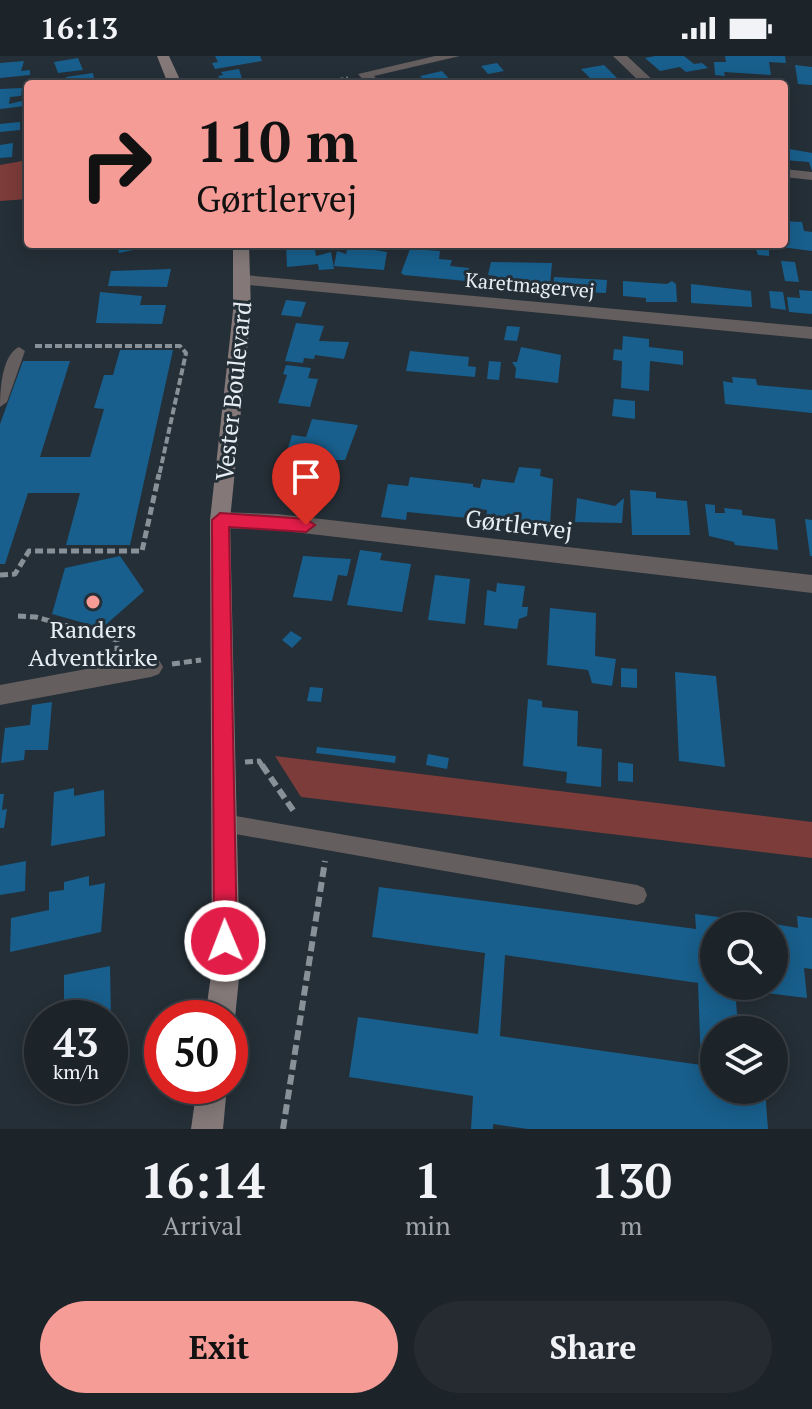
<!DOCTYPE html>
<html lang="en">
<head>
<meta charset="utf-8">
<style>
  body { margin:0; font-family:"PT Serif",serif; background:#252b31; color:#f1f3f6; height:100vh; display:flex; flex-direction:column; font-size:30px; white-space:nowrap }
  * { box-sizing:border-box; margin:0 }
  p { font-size:26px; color:#a0a4a8 }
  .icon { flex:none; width:44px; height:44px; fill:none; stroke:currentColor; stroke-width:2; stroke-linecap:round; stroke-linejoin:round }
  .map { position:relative; height:1073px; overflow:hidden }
  .sheet { display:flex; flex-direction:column; background:#1c2329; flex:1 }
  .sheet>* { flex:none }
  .guide { position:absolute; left:24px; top:24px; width:764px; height:168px; border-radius:8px; box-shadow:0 4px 20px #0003,0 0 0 2px #3a4046; background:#f59c96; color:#111; overflow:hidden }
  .fabs { position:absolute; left:700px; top:856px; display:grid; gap:16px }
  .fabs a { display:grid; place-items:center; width:88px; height:88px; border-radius:50%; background:#1c2329; box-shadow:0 4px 20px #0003,0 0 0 2px #3a4046; font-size:40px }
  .speed { position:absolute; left:24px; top:944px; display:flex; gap:16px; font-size:40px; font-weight:700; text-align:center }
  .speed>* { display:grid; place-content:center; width:104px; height:104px; border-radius:50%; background:#1c2329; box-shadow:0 4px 20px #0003,0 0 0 2px #3a4046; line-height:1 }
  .speed small { font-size:20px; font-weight:400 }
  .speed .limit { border:12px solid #d22; background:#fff; color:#111 }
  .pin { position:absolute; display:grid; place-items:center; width:68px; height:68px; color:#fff; margin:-82px -34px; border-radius:50% 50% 50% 0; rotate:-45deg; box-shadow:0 0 8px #0007 }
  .pin .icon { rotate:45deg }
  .me { position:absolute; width:88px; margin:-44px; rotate:359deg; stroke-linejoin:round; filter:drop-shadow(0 0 6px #0008) }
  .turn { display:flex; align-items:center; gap:28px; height:168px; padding:0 40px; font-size:36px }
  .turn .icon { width:104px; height:104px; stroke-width:2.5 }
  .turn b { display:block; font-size:56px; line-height:68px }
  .eta { display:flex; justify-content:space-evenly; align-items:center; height:136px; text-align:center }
  .eta b { font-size:48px; font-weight:600; line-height:56px }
  .button { display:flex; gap:16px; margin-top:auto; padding:16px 40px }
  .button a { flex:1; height:92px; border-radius:48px; background:#f59c96; color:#111; font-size:32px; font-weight:600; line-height:92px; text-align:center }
  .button a+a { background:#252b31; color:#f1f3f6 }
  .status { display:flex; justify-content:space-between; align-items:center; height:56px; padding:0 40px; background:#1c2329; direction:ltr }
  .status svg { height:22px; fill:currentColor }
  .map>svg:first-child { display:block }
</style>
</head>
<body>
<div class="status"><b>16:13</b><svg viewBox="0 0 49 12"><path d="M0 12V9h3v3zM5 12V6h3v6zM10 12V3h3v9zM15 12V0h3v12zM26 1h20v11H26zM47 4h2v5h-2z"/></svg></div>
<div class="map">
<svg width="812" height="1073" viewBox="0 0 812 1073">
  <rect width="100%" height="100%" fill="#252f37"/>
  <g fill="#7c3c39">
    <path d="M28,104V143L0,145V109Z"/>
    <path d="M275,700L812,766V802L301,741Z"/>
  </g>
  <g fill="#185f8d" fill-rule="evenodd">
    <path d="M215,0H260L262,5L215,13L212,7L218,6Z"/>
    <path d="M655,0H684L694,8L702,7L708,12L686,16L680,11L660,15L645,2Z"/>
    <path d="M725,0H785L786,7L769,6L771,19L724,16L725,20L715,19L714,6H726Z"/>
    <path d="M78,2L83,14L58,17L54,6Z"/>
    <path d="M24,5L21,15L30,14V19L0,22V7Z"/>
    <path d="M497,7L504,15L488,18L481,10Z"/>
    <path d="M604,9L619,24L621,28H596L581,13Z"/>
    <path d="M795,9L812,11V29L798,28Z"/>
    <path d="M239,13L243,26L264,23L267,28H222L218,20L223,19L221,16Z"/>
    <path d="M442,15L454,28H427L420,20Z"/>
    <path d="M93,17L95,28H67L66,21Z"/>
    <path d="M22,32L21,40L10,41L9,48L26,44L25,50L0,53V33Z"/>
    <path d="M20,66V74L0,76V68Z"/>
    <path d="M13,87L12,101L0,102V89Z"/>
    <path d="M784,92L812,97V115L809,106L784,104Z"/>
    <path d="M784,165L802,166L804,175L812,176V195L781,191L784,188Z"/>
    <path d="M117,188H157V189L119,197Z"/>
    <path d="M286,188H314L316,200L331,196L334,213L319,214L318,208L287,211Z"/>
    <path d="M754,188L769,190V200L758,199Z"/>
    <path d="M348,190L387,196L384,214L334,210L337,195L346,198Z"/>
    <path d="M410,193L440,195L439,203L452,204L450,210L469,212L466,225L404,219L401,217Z"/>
    <path d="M781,205L795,206L799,226L785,225Z"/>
    <path d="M491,206L552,207L550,229L514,227V236L501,235L494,230L496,220L488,219Z"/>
    <path d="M171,213L167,231L108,230L111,215Z"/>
    <path d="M554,221L607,224L606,237L553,235Z"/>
    <path d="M623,225L667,228L672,225L676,228L677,246H646V242L623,240Z"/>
    <path d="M691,228L751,235L752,251L691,247Z"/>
    <path d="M799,234L812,235V258L789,256L787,241L800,242Z"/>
    <path d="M769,235L783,236L786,254L771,252Z"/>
    <path d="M100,236L142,240L140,249H166L162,268L96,267Z"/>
    <path d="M286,244L306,246L301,261L281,259Z"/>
    <path d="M296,267L324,270L319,285L349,286L344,303L315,299L314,303L304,302L303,307L285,305Z"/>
    <path d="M507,270L520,271L517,285L504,284Z"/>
    <path d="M623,280L649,283V291L683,295V309L650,305L649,335L621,332L622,305L613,304L614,293L622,294Z"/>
    <path d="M521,291L561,299L558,327L515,322L516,312L512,306H517Z"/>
    <path d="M120,294H173L130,489H66L80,437H28L5,508H0V368L23,305H70L40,401H90L104,353L94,352L104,319H113Z"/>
    <path d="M410,295L469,301L468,310L476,311L475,321L406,315Z"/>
    <path d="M489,305L501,306L499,324L487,323Z"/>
    <path d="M286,309L311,312L308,322L318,323L310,351L278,347L287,319L283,318Z"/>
    <path d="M732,321L756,323L757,329L812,334V357L725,348L723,325L733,327Z"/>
    <path d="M614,343L635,345V363L612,360Z"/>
    <path d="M312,363L358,369L345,404H305L308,395L288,392L292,379L306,381Z"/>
    <path d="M519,411L541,413L540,420L553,423L550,469L486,463L487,454L470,452L468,462L407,456L406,464L381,461L388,428L408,430L410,421L473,428V431L480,432L482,423L514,427Z"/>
    <path d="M279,413L309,416L304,433L275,430Z"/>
    <path d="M630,434L656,436V442L687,445L690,479H632Z"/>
    <path d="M577,442L615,450L624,442L622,467L575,466Z"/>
    <path d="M705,448L715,449V457H725L724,452L742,454V459L775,463L778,494L735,489L734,486L709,480Z"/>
    <path d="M805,463L812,464V500H810Z"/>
    <path d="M360,494L382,497L380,504L411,508L402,556L347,549Z"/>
    <path d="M120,500L144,535L102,572L52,558L65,512Z"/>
    <path d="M303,500L351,503L347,520L338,519L332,545L293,541Z"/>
    <path d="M435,519L470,523L465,568L428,564Z"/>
    <path d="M497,527L525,530L522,551H528L527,560L519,563L517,573L484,569L487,534L496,536Z"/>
    <path d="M550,552L596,557L595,600L616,603L612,630L592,627L588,614L547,609Z"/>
    <path d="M291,575L302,582L292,592L282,584Z"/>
    <path d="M621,612L637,613V632L621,631Z"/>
    <path d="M675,616L716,620L725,711L679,705Z"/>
    <path d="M310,631L323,632L321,646L307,645Z"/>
    <path d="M528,643L542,645V651L578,655L577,690L602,693L601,731L566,727L567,716L523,710Z"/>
    <path d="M52,646L48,694H25L24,704L1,707L5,672L30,669L32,649Z"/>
    <path d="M317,691L396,700L395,707L316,697Z"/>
    <path d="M428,698L449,702L447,713L426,709Z"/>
    <path d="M618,706L633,708V726L618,725Z"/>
    <path d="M74,732V740L104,734L105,780L51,790L54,736Z"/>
    <path d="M0,738H4L2,754L7,753L4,772H0Z"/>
    <path d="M26,805L25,835L0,839V810Z"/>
    <path d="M89,820V830L105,827L101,876L10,896L11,862L49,854V836L64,834V826Z"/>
    <path d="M379,831L696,873L695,858L773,868L714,870V930H774V868L798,872L797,860L812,862V913L804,912L807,942L735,933L737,958L758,961L760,974H714V1034H765L768,1073H528L493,1068V1073H471L473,1040L349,1021L358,961L478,978L485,897L372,881ZM505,899L698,927L701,1009L500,980Z"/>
    <path d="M110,910L111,961L64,962V919Z"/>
  </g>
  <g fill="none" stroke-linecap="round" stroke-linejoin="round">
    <path stroke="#899198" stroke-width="3" stroke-dasharray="5 3" stroke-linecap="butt" d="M315,28L348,22"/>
    <path stroke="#899198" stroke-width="4" stroke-dasharray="7 3" stroke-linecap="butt" d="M35,290H180L186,297L159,420"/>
    <g stroke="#899198" stroke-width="5" stroke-dasharray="8 4" stroke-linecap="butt">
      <path d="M0,519L15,518L29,495H142L159,418"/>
      <path d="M18,560L36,561L117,584V596"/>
      <path d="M172,608L201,604"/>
      <path d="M245,706L259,705L263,711"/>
    </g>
    <g stroke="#899198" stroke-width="6" stroke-dasharray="10 5" stroke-linecap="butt">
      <path d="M262,709L295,757"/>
      <path d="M283,1073L325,805"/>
    </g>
    <g fill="#655e5e" fill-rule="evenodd">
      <path d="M19,291L25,295L7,346L0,351C0,333 2,299 19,291Z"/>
      <path d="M224,758L637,829L644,832L647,839L644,846L637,849L224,776L217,773L215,767L217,761Z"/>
    </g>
    <g fill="#655e5e" fill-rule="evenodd">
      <path d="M435,0H460L374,20L381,28H367L358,18Z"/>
      <path d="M613,0H627L657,28H642Z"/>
      <path d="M784,113L812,116V124L784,121Z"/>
      <path d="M244,219L812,271V283L238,228L236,224Z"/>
      <path d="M220,456L277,458L812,519V537L277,474L220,472L210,464Z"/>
      <path d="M151,601L159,604L163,611L159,618L151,621L0,649V629Z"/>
    </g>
    <g fill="#847978" fill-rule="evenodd">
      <path d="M157,0H169L182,28H168Z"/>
      <path d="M233,188H249L251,255L230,464L240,912L235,962L230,972V962H205L212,912L210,464L233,255Z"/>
      <path d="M197,1030H227L223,1073H191Z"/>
    </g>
  </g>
  <path fill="#e11d48" stroke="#92132f" stroke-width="2" d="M220,457L306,463L315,469L306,476L229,471L237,885L233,894L225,897L217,894L214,885L212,464Z"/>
  <circle fill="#f59c96" stroke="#252f37" stroke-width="3" cx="93" cy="546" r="8"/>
  <g text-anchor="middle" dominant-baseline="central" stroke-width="6" stroke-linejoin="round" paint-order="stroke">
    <g font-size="20" fill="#e7eef3" stroke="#252f37">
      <text transform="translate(530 229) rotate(5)">Karetmagervej</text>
    </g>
    <g font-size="24" fill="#e7eef3" stroke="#252f37">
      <text transform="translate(233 335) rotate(-84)">Vester Boulevard</text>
      <text transform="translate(519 468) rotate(7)">Gørtlervej</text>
    </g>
    <g font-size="24" fill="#e7eef3" stroke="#252f37">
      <text x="93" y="573">Randers<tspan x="93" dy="28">Adventkirke</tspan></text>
    </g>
  </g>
</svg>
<div class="fabs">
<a><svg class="icon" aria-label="search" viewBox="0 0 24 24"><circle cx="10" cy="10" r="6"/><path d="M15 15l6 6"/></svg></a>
<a><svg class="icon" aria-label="layers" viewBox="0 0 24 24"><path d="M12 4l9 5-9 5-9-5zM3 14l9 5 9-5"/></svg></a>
</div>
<div class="speed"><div>43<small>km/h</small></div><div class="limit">50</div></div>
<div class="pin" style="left:306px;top:469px;background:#d93025"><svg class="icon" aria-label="arrive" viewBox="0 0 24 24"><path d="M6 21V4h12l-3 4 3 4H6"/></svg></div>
<svg class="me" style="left:225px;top:885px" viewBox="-20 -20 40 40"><circle r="17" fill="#e11d48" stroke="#fff" stroke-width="3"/><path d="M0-11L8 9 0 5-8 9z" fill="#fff"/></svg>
<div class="guide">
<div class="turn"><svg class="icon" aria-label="right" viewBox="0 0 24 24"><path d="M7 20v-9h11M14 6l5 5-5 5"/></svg><div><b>110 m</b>Gørtlervej</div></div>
</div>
</div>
<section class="sheet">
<div class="eta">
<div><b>16:14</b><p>Arrival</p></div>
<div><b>1</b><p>min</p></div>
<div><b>130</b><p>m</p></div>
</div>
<div class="button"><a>Exit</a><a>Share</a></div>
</section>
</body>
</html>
